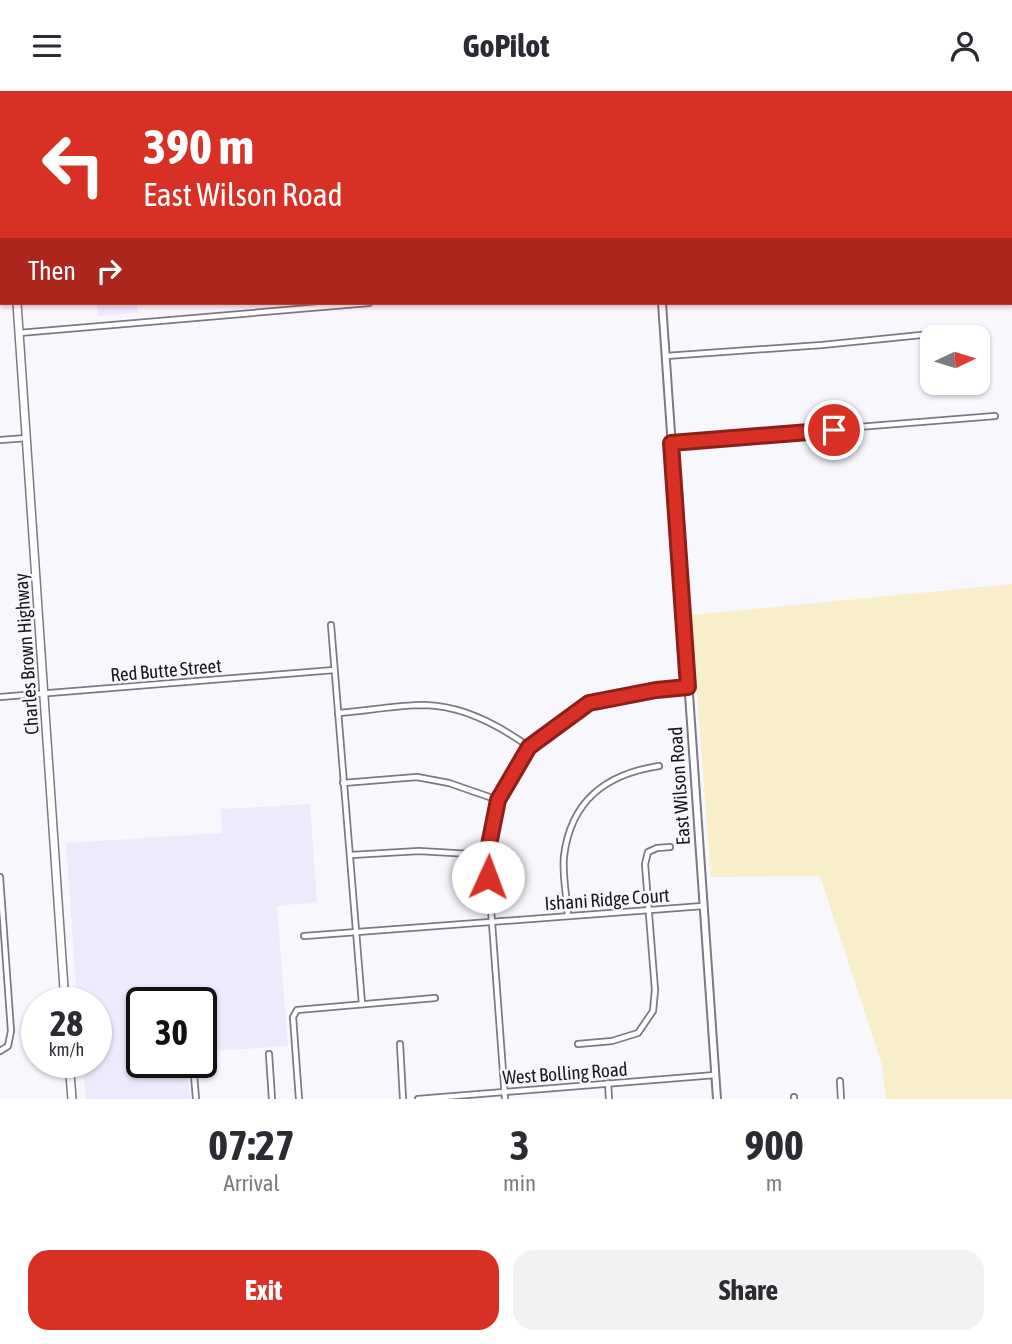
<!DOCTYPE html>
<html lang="en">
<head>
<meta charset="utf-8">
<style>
  body { margin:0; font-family:"Asap Condensed",sans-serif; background:#f2f2f3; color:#2b2b33; height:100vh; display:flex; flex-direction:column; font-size:26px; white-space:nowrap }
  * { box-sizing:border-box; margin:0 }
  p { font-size:23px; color:#7c7c81 }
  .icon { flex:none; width:38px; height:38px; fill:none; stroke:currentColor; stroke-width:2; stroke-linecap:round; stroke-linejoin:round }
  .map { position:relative; height:1008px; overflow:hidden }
  .details { display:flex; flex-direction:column; background:#fff; flex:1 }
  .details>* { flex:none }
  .guide { position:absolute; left:0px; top:0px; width:1013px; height:214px; box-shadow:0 2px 5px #0004; background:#d93025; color:#fff; overflow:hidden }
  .needle { width:46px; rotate:86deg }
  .fabs { position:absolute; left:920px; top:234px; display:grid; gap:14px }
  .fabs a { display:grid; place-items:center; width:70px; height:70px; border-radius:14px; background:#fff; box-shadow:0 2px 5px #0004; font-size:35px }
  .speed { position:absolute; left:21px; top:896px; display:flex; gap:14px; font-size:35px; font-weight:700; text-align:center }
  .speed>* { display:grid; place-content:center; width:91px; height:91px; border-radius:50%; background:#fff; box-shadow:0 2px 5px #0004; line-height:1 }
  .speed small { font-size:18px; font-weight:400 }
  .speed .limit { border:4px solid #111; border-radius:10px; background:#fff; color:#111 }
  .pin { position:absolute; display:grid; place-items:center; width:60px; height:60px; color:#fff; margin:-30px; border:4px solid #fff; border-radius:50%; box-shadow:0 2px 7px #0007 }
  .me { position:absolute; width:77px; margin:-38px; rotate:2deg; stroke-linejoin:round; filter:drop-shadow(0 0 5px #0008) }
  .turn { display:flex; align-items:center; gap:24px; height:147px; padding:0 28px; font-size:32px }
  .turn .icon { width:91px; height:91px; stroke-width:2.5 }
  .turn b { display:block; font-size:49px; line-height:60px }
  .then { display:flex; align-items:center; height:66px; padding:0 28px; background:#0003; gap:14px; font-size:26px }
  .eta { display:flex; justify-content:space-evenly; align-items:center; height:119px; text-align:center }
  .eta b { font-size:42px; font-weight:700; line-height:49px }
  .cta { display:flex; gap:14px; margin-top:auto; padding:14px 28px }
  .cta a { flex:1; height:80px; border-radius:21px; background:#d93025; color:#fff; font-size:28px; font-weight:700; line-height:80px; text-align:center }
  .cta a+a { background:#f2f2f3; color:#2b2b33 }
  header { display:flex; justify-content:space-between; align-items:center; height:91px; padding:0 28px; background:#fff; font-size:32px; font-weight:700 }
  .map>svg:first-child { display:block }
</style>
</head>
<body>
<header><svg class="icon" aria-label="menu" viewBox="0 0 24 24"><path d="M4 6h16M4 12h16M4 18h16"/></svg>GoPilot<svg class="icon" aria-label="person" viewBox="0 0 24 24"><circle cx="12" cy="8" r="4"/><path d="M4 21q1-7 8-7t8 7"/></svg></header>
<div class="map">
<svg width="1012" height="1008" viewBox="0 0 1012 1008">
  <rect width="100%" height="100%" fill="#f9f7fe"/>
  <g fill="#efe9fe">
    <path d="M97,212H137L138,222L98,225Z"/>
    <path d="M310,713L317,811L277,815L288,955L201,961V912H142V971H187L190,1008H86L82,971H96V912H77L66,752L222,742L221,718Z"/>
  </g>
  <path fill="#f8eec9" d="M1012,493V1008H886L882,974L820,785L711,786L691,524Z"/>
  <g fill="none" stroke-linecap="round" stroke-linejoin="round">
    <defs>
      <g id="street">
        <path d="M0,42L2,41"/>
        <path d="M0,134H2"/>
        <path d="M19,242L369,212"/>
        <path d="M666,265L822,254L951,241"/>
        <path d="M0,349L27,347"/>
        <path d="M672,351L995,325"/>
        <path d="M331,534L362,913"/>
        <path d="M0,606L334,579"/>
        <path d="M338,622C366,620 396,614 425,614C462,615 499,634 529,656"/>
        <path d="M343,692L417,686L449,692L498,709"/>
        <path d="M351,764L419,760L487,764"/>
        <path d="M0,786L11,940L8,955L0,960"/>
        <path d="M568,825C567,806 562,784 564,765C571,709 606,683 659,675"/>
        <path d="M304,845L703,815"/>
        <path d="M400,953L403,1008"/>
        <path d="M578,953L612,950L638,942L653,920L655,899L645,773L648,761L657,757L670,756"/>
        <path d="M269,963L272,1008"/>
        <path d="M193,971L196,1008"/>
        <path d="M840,990L841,1008"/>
        <path d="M608,992L609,1008"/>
        <path d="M794,1006V1008"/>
        <path d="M299,1008L293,926L297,919L435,907"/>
        <path d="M418,1008L715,984"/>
        <path d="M505,1008L487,764L498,709L529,656L589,612L656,599L688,596"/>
      </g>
      <g id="secondary">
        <path d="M648,0V2"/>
        <path d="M662,212L717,1008"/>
      </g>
      <g id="primary">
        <path d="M0,0L2,27"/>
        <path d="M9,2V0"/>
        <path d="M17,212L65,912"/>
        <path d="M69,971L72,1008"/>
      </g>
    </defs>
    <use href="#street" stroke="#7c7985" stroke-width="8"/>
    <use href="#secondary" stroke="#7c7985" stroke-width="10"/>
    <use href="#primary" stroke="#7c7985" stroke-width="10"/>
    <use href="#street" stroke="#fff" stroke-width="4.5"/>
    <use href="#secondary" stroke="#fff" stroke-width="6"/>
    <use href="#primary" stroke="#fff" stroke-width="7"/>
  </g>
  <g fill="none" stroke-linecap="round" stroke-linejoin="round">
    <defs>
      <path id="route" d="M488,786L487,764L498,709L529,656L589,612L656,599L688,596L671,352L834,339"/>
    </defs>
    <use href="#route" stroke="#8d1f18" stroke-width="18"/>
    <use href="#route" stroke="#d93025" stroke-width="12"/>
  </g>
  <g text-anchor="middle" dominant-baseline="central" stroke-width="5" stroke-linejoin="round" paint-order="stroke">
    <g font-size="19" fill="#19181c" stroke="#f9f7fe">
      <text transform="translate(26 563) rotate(-94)">Charles Brown Highway</text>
      <text transform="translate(166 579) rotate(-5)">Red Butte Street</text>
      <text transform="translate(679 695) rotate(-94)">East Wilson Road</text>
      <text transform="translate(607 808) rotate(-4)">Ishani Ridge Court</text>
      <text transform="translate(565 982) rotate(-4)">West Bolling Road</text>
    </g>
  </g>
</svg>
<div class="fabs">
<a><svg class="needle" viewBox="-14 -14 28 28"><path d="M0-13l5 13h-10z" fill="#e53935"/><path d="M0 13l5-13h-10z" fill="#7c7c81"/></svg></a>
</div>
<div class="speed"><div>28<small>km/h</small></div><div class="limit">30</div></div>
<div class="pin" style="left:834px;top:339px;background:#d93025"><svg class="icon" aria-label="arrive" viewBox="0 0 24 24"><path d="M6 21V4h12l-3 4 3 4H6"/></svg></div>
<svg class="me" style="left:488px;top:786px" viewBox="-20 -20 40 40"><circle r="19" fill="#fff"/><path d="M0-13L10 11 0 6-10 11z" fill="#d93025"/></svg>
<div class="guide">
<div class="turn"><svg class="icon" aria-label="left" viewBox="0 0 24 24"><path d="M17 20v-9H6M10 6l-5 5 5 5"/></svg><div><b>390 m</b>East Wilson Road</div></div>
<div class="then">Then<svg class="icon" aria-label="right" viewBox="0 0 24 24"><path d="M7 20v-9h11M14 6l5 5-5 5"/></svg></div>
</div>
</div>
<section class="details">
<div class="eta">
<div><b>07:27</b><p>Arrival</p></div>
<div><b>3</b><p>min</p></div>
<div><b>900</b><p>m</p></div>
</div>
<div class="cta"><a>Exit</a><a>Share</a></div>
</section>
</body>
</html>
